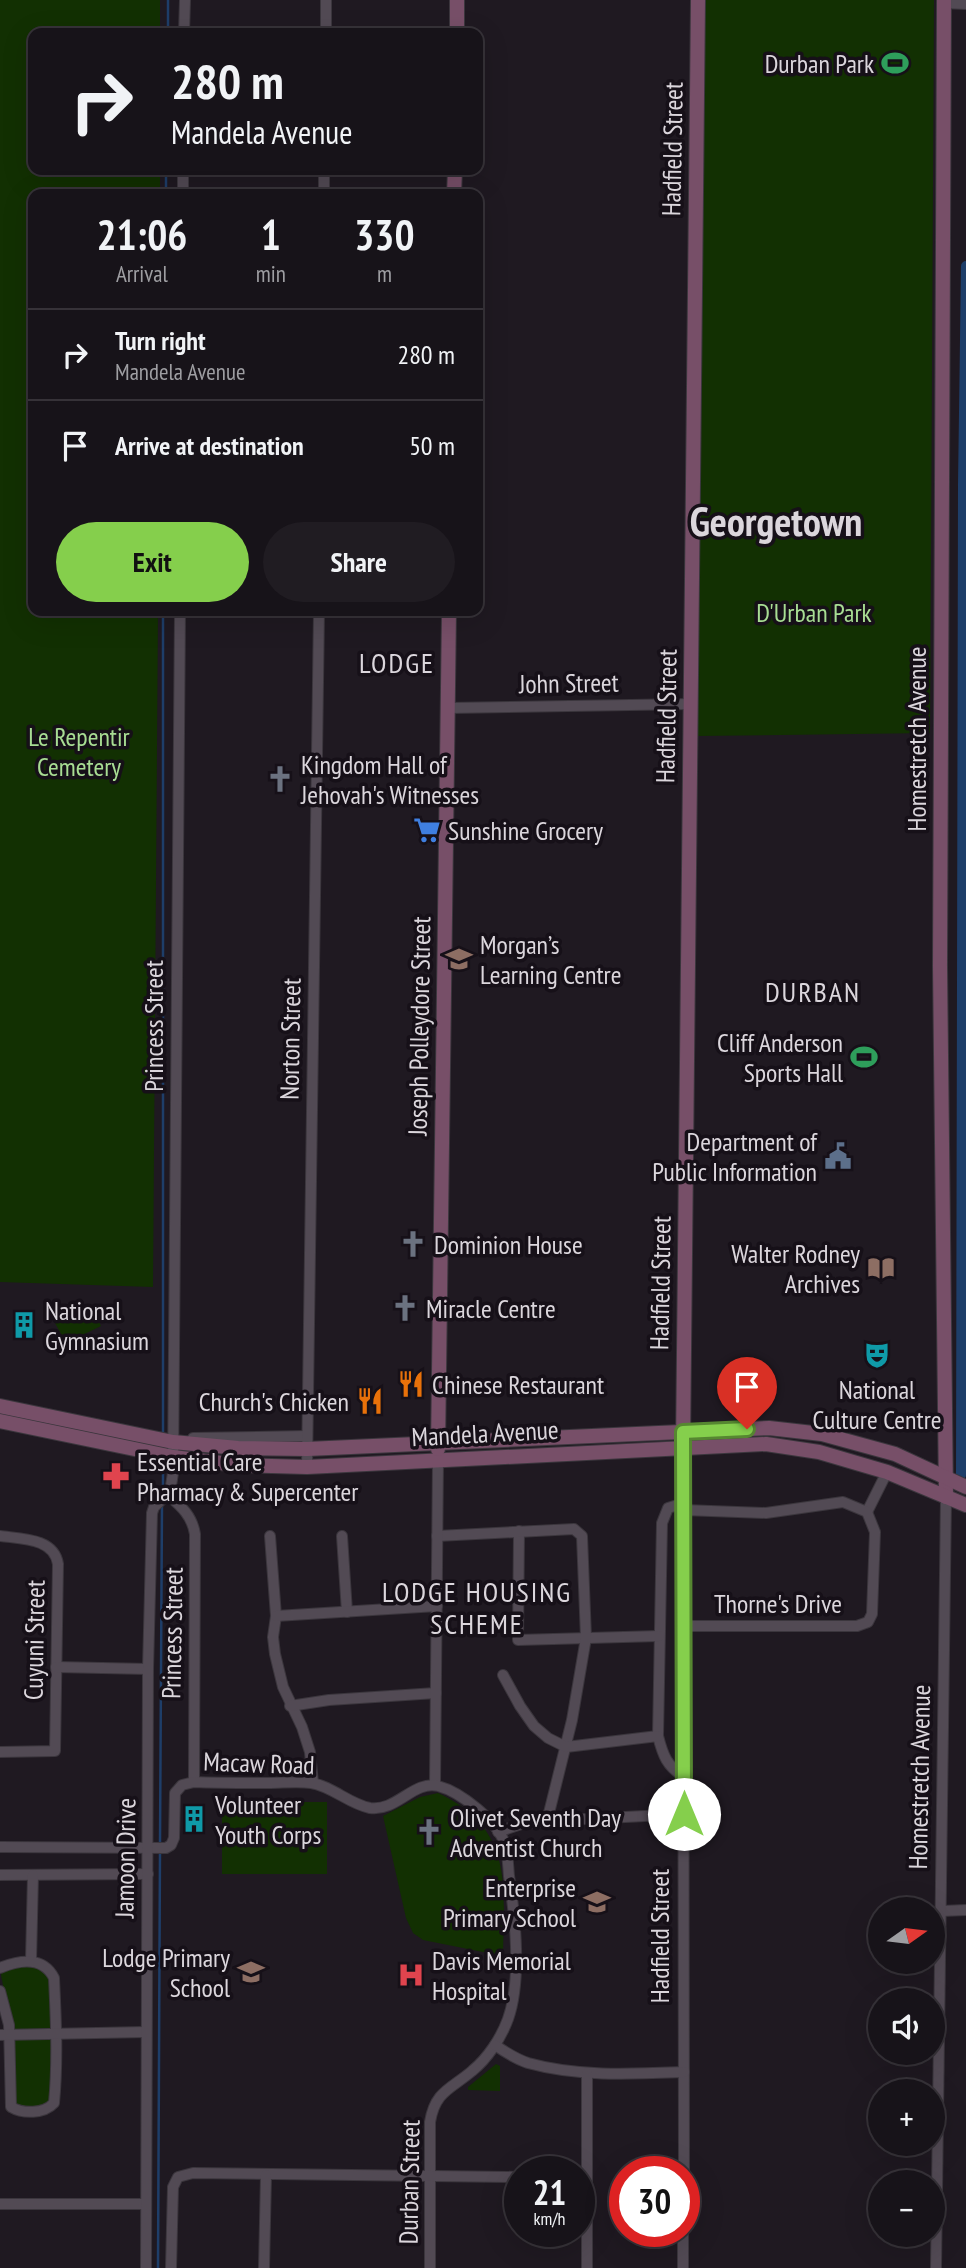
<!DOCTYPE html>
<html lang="en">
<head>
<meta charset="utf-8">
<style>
  body { margin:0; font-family:"PT Sans Narrow",sans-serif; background:#201c22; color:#f1f3f6; height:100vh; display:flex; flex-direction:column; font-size:26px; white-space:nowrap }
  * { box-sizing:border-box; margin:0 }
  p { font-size:23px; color:#9e9ea2 }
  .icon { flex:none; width:38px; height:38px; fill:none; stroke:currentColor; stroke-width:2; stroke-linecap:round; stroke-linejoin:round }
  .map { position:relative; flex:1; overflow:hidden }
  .details { position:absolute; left:28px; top:189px; width:455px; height:427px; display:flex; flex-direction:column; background:#171319; border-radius:14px; box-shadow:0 7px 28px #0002,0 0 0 2px #363238 }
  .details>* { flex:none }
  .top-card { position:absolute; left:28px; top:28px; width:455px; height:147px; border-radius:14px; box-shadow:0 7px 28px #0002,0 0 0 2px #363238; background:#171319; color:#f1f3f6; overflow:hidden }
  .needle { width:46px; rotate:76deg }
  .buttons { position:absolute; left:868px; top:1897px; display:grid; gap:14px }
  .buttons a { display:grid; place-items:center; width:77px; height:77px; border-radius:50%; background:#171319; box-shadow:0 7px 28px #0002,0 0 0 2px #363238; font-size:35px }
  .speed { position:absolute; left:504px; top:2156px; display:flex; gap:14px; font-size:35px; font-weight:700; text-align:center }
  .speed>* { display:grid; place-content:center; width:91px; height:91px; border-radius:50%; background:#171319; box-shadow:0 7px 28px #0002,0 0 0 2px #363238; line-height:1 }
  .speed small { font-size:18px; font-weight:400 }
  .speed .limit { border:10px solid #d22; background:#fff; color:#111 }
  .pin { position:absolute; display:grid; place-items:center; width:60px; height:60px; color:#fff; margin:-72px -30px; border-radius:50% 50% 50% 0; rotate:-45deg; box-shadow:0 0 7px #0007 }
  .pin .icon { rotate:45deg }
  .me { position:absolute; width:77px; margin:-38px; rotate:0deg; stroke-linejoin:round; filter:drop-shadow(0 0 5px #0008) }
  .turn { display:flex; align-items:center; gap:24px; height:147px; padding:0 28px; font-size:32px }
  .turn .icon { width:91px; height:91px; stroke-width:2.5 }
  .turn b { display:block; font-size:49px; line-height:60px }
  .eta { display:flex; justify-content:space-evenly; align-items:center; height:119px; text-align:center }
  .eta b { font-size:42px; font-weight:700; line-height:49px }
  .primary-button { display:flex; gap:14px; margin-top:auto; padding:14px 28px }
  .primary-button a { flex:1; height:80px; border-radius:42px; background:#85cf4c; color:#111; font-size:28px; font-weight:700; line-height:80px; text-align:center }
  .primary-button a+a { background:#201c22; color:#f1f3f6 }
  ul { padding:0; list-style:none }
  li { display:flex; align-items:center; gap:21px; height:91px; padding:0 28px; border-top:2px solid #363238 }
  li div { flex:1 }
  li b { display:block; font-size:26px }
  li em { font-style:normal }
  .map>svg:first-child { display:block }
</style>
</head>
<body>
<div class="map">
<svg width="966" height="2268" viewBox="0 0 966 2268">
  <rect width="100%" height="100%" fill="#1f1921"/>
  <g fill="#123002">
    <path d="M0,0H160V33H33V170H160V194H33V611H158L153,1287L0,1282Z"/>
    <path d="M704,0H934L930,733L696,736Z"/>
    <path d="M91,1306L101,1326L66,1343L55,1323Z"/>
    <path d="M438,1793C514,1829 504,1884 503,1956L423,1940L413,1933L406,1918L383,1816L420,1797Z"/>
    <rect x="222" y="1802" width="105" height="72"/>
    <path d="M28,1963L49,1974L53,2032H12L1,1975L2,1972Z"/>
    <path d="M11,2038L54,2039L51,2102L45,2107H15Z"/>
    <path d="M496,2064L500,2066V2091L468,2090V2087Z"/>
  </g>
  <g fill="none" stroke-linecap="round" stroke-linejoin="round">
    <g stroke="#1e3e69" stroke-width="2.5">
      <path d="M168,33V0"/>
      <path d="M166,194V170"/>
      <path d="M163,1433V611"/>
      <path d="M163,1493V1461"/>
      <path d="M160,1843L162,1503"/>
      <path d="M158,2268L160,1850"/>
    </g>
    <path stroke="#1e3e69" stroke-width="10" d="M961,1475L963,484L966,266"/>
    <defs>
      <g id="street">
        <path d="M944,3L966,4"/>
        <path d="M184,33L185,0"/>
        <path d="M326,33V0"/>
        <path d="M183,194V170"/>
        <path d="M324,194V170"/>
        <path d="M448,708L691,704"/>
        <path d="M193,1438L307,1436"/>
        <path d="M683,1448L684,2172"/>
        <path d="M307,1467L319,611"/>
        <path d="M168,1495C182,1507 192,1516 195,1534L194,1782"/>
        <path d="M684,1503L668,1508L662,1523L658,1736C663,1756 667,1766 684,1777"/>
        <path d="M867,1512L887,1472"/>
        <path d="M519,1531L518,1640L659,1636"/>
        <path d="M0,1536C22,1539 54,1538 58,1564L55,1751L0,1752"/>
        <path d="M270,1536L276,1616L273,1637L275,1654L283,1687L302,1727L310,1752L313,1783"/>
        <path d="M342,1536L347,1612"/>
        <path d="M437,1536L574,1529L582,1536L586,1638L572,1720L547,1821"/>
        <path d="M276,1616L437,1606"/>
        <path d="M683,1626H857L868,1622L872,1614L875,1532L867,1512L843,1502L766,1513L684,1510"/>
        <path d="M56,1667L148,1669"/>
        <path d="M503,1675L520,1706L534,1726L548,1738L566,1747L658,1736"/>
        <path d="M290,1706L329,1700L436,1693"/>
        <path d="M435,1785L438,1459"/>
        <path d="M498,1832L521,1824L547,1821L684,1814"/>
        <path d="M0,1847L166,1848L171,1845L174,1838L175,1793L182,1785L194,1782C219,1783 243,1783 268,1783C282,1783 297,1781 311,1783C332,1786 349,1804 370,1808C396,1812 414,1780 438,1786C461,1792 497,1821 505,1844C508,1853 508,1866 509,1876C515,1916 522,1980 508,2019C501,2038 488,2058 472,2071C451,2089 435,2091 430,2122V2268"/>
        <path d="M0,1875L148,1874"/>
        <path d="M942,1911L966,1910"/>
        <path d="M31,1961L33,1875"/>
        <path d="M0,1968C19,1960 43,1956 54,1978C56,2020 58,2061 54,2103C44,2114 23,2114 11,2107L9,2025L0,1991"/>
        <path d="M0,2035L145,2032"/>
        <path d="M495,2045C505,2052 516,2059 528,2063C578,2077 633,2074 684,2072"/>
        <path d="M587,2073V2268"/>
        <path d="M0,2204H145"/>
        <path d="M146,2268L148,1669L152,1513L154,1507L170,1492L173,1473L180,611"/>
        <path d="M171,2268L173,2187L178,2177L193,2173L520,2177"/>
        <path d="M264,2268L266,2175"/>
        <path d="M683,2268V2231"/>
        <path d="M936,2268L946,1497"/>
      </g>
      <g id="secondary">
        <path d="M944,0L940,966L946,1497"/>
        <path d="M457,33V0"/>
        <path d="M454,194L455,170"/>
        <path d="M0,1406L173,1442L238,1448L307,1449L769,1428L822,1434L895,1454L966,1487"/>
        <path d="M0,1421L173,1457L237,1465L307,1467L766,1444L819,1452L887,1472L966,1505"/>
        <path d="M683,1448L698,0"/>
        <path d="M438,1449L449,611"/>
      </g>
    </defs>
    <use href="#street" stroke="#3b363d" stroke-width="12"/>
    <use href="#secondary" stroke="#3b363d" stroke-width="16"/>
    <use href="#street" stroke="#524a54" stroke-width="10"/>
    <use href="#secondary" stroke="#774f68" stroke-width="14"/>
  </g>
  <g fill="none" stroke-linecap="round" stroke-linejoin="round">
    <defs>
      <path id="route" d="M684,1814L683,1432L747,1429"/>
    </defs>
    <use href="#route" stroke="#568731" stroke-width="18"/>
    <use href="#route" stroke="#85cf4c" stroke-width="12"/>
  </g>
  <defs>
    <symbol id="stadium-bare" viewBox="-9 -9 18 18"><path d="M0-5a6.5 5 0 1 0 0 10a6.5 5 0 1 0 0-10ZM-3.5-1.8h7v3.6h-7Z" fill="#2e9e5b" stroke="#161018" stroke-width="2.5" paint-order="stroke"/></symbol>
    <symbol id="church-bare" viewBox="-9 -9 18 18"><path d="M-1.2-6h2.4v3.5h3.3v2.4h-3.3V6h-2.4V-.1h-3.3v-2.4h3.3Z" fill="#6b7280" stroke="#161018" stroke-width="2.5" paint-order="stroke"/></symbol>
    <symbol id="supermarket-bare" viewBox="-9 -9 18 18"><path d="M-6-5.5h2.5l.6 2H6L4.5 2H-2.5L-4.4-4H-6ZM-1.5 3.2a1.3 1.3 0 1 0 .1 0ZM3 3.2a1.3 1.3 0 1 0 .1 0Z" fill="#3f7fe0" stroke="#161018" stroke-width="2.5" paint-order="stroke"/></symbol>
    <symbol id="school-bare" viewBox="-9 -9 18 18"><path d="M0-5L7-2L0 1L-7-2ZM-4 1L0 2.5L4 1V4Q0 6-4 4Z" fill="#8d6e63" stroke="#161018" stroke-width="2.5" paint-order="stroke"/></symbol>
    <symbol id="civic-bare" viewBox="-9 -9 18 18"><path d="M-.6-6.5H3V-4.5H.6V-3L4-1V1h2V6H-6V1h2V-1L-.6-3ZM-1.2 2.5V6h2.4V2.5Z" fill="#5c6f8a" stroke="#161018" stroke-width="2.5" paint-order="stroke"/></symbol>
    <symbol id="library-bare" viewBox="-9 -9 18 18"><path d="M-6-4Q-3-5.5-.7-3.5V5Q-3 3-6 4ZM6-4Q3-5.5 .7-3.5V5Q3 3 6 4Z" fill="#8d6e63" stroke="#161018" stroke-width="2.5" paint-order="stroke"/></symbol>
    <symbol id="building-bare" viewBox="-9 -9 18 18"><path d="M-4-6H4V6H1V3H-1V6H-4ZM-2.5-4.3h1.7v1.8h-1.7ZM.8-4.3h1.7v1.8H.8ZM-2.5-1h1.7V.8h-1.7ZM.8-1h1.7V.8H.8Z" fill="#0f9aa8" stroke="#161018" stroke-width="2.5" paint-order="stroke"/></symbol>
    <symbol id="theatre-bare" viewBox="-9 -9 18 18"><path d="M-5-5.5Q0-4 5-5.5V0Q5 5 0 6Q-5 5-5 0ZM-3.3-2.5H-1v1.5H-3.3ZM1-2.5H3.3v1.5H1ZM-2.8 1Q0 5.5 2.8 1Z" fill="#0f9aa8" stroke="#161018" stroke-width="2.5" paint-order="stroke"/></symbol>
    <symbol id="restaurant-bare" viewBox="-9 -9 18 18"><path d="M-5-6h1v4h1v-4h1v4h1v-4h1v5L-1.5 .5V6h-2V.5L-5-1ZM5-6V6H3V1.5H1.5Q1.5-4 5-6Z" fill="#e8710a" stroke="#161018" stroke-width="2.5" paint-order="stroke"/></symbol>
    <symbol id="pharmacy-bare" viewBox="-9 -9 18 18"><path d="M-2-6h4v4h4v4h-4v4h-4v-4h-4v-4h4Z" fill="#e0444e" stroke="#161018" stroke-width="2.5" paint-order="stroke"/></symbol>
    <symbol id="hospital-bare" viewBox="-9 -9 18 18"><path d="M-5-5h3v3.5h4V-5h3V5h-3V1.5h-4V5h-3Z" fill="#e0444e" stroke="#161018" stroke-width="2.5" paint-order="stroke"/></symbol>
  </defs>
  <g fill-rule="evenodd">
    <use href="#stadium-bare" x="876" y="44" width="38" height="38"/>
    <use href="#church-bare" x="261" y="760" width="38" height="38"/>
    <use href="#supermarket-bare" x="408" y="811" width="38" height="38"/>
    <use href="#school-bare" x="440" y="940" width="38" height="38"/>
    <use href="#stadium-bare" x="845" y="1038" width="38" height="38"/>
    <use href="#civic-bare" x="819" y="1137" width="38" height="38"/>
    <use href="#church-bare" x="394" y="1225" width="38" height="38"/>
    <use href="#library-bare" x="862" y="1249" width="38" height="38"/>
    <use href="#church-bare" x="386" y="1289" width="38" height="38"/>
    <use href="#building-bare" x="5" y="1306" width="38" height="38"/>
    <use href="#theatre-bare" x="858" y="1336" width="38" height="38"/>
    <use href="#restaurant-bare" x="392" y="1365" width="38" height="38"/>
    <use href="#restaurant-bare" x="351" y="1382" width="38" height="38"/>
    <use href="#pharmacy-bare" x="97" y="1457" width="38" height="38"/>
    <use href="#building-bare" x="175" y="1800" width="38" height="38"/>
    <use href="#church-bare" x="410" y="1813" width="38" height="38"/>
    <use href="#school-bare" x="578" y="1883" width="38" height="38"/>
    <use href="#school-bare" x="232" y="1953" width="38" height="38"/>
    <use href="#hospital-bare" x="392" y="1956" width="38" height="38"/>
  </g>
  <g text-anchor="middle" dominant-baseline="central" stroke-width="7" stroke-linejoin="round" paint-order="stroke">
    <g font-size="26" fill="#dbd6dc" stroke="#161018" text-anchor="start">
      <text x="874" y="63" text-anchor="end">Durban Park</text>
      <text x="301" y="764">Kingdom Hall of<tspan x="301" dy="30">Jehovah's Witnesses</tspan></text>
      <text x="448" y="830">Sunshine Grocery</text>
      <text x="480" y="944">Morgan’s<tspan x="480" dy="30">Learning Centre</tspan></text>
      <text x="843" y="1042" text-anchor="end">Cliff Anderson<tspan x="843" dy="30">Sports Hall</tspan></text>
      <text x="817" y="1141" text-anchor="end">Department of<tspan x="817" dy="30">Public Information</tspan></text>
      <text x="434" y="1244">Dominion House</text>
      <text x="860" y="1253" text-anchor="end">Walter Rodney<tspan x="860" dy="30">Archives</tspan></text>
      <text x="426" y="1308">Miracle Centre</text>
      <text x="45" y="1310">National<tspan x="45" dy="30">Gymnasium</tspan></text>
      <text x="432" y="1384">Chinese Restaurant</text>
      <text x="877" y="1389" text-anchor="middle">National<tspan x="877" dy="30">Culture Centre</tspan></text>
      <text x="349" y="1401" text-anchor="end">Church's Chicken</text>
      <text x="137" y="1461">Essential Care<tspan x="137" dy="30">Pharmacy &amp; Supercenter</tspan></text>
      <text x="215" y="1804">Volunteer<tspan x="215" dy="30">Youth Corps</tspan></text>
      <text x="450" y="1817">Olivet Seventh Day<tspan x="450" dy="30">Adventist Church</tspan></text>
      <text x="576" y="1887" text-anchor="end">Enterprise<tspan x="576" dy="30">Primary School</tspan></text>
      <text x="230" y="1957" text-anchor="end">Lodge Primary<tspan x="230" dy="30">School</tspan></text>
      <text x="432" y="1960">Davis Memorial<tspan x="432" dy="30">Hospital</tspan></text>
    </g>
    <g font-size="26" fill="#dbd6dc" stroke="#161018">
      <text transform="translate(672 149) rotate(-89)">Hadfield Street</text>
      <text transform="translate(569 683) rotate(-1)">John Street</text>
      <text transform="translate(666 716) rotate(-89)">Hadfield Street</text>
      <text transform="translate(916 739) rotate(-90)">Homestretch Avenue</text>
      <text transform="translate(153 1026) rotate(-90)">Princess Street</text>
      <text transform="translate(419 1026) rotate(-89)">Joseph Polleydore Street</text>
      <text transform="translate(290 1039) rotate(-89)">Norton Street</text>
      <text transform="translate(660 1283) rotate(-89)">Hadfield Street</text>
      <text transform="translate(485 1433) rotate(-3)">Mandela Avenue</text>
      <text x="778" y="1603">Thorne's Drive</text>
      <text transform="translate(172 1633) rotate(-89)">Princess Street</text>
      <text transform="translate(34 1640) rotate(-89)">Cuyuni Street</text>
      <text transform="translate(259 1763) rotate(2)">Macaw Road</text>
      <text transform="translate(919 1777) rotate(-89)">Homestretch Avenue</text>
      <text transform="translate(125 1858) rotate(-89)">Jamoon Drive</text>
      <text transform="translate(659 1936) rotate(-90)">Hadfield Street</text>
      <text transform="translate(409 2182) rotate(-89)">Durban Street</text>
    </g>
    <g font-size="26" fill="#a8dd93" stroke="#161018">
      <text x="814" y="612">D'Urban Park</text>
      <text x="79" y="736">Le Repentir<tspan x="79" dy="30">Cemetery</tspan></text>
    </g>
    <g font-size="28" letter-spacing="2" fill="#dbd6dc" stroke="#161018">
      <text x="397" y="662">LODGE</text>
      <text x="813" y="991">DURBAN</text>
      <text x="477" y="1591">LODGE HOUSING<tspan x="477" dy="32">SCHEME</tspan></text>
    </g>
    <g font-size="40" font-weight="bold" fill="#dbd6dc" stroke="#161018">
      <text x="776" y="521">Georgetown</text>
    </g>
  </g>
</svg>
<div class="buttons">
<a><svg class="needle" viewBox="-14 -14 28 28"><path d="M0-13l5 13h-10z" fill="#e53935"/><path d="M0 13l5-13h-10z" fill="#9e9ea2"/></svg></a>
<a><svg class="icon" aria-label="sound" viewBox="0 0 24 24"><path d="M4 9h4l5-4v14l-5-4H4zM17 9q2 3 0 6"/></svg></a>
<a>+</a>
<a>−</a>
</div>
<div class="speed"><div>21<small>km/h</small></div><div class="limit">30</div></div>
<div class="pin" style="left:747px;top:1429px;background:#d93025"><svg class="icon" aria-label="arrive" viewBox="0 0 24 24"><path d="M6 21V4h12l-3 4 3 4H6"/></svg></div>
<svg class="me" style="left:684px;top:1814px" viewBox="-20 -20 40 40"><circle r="19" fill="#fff"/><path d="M0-13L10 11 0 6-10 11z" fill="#85cf4c"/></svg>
<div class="top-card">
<div class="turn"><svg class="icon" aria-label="right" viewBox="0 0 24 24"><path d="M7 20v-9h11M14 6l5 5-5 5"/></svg><div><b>280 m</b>Mandela Avenue</div></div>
</div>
<section class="details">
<div class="eta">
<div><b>21:06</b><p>Arrival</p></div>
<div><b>1</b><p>min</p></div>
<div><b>330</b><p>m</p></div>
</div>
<ul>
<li><svg class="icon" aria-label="right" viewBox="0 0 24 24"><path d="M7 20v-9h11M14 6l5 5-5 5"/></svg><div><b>Turn right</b><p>Mandela Avenue</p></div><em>280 m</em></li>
<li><svg class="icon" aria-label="arrive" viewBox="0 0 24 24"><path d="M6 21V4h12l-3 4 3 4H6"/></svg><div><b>Arrive at destination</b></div><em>50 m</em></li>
</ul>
<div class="primary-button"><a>Exit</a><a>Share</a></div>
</section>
</div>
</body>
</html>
